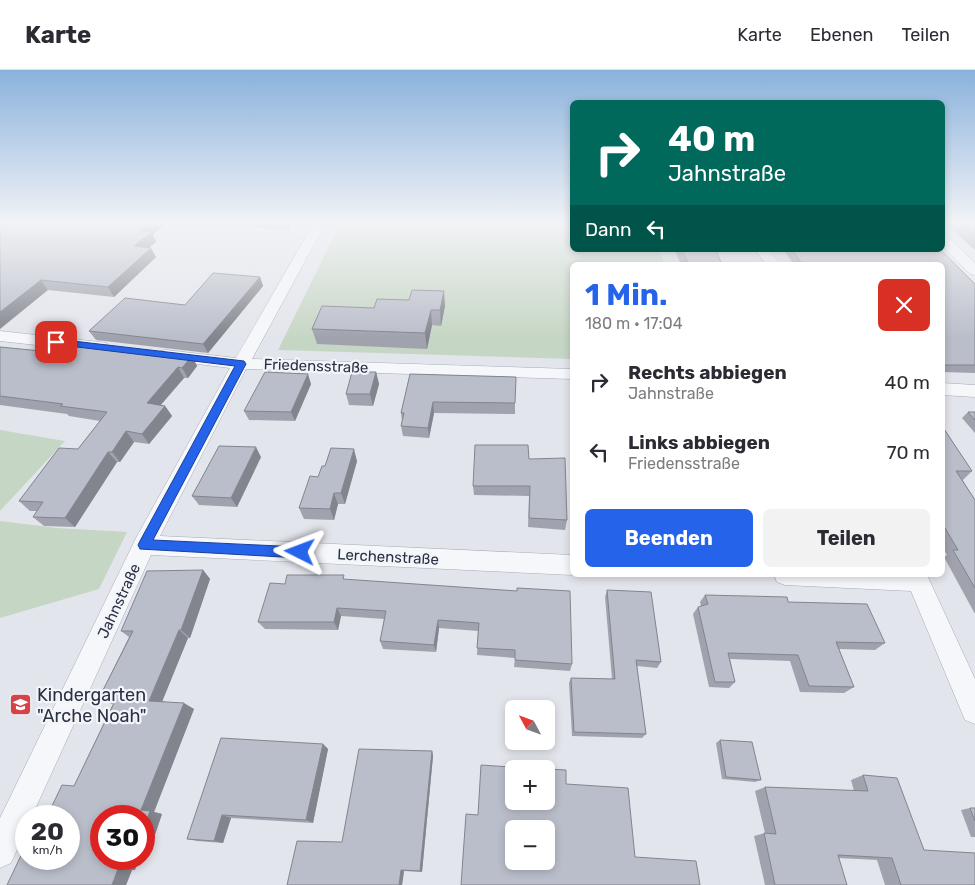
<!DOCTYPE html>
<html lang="de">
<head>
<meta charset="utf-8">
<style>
  body { margin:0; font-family:Rubik,sans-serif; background:#f2f2f3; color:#2b2b33; height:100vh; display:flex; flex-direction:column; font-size:19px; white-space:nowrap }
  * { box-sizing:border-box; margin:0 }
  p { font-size:16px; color:#7c7c81 }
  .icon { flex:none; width:28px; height:28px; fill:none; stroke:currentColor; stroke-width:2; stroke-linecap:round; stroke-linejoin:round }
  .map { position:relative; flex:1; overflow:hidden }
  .sheet { position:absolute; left:570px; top:192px; width:375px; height:315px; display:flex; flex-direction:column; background:#fff; border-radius:8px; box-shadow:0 2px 8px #0003 }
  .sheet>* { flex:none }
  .banner { position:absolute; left:570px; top:30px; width:375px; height:152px; border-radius:8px; box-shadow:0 2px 8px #0003; background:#00695c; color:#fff; overflow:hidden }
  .needle { width:32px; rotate:311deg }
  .controls { position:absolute; left:505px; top:630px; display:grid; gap:10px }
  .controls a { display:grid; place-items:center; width:50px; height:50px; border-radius:8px; background:#fff; box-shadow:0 2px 8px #0003; font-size:25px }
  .speed { position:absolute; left:15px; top:735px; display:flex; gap:10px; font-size:25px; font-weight:700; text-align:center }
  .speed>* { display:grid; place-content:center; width:65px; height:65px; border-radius:50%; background:#fff; box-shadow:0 2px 8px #0003; line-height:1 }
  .speed small { font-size:12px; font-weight:400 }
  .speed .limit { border:8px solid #d22; background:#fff; color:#111 }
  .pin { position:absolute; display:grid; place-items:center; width:42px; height:42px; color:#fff; margin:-21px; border-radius:10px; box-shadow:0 2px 8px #0006 }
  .me { position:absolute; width:55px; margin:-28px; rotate:273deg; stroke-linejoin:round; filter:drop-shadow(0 0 4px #0008) }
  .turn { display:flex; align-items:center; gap:18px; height:105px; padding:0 15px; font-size:22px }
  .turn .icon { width:65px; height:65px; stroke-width:2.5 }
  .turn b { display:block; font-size:35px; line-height:42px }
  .then { display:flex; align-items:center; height:48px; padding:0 15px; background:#0003; gap:10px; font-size:19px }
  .round { display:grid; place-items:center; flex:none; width:52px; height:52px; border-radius:8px; background:#f2f2f3 }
  .head { display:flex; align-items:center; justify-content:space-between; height:85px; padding:0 15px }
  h1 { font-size:30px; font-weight:700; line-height:38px; color:#2563eb }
  .primary-button { display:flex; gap:10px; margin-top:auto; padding:10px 15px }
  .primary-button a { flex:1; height:58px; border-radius:8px; background:#2563eb; color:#fff; font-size:20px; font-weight:700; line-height:58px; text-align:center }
  .primary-button a+a { background:#f2f2f3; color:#2b2b33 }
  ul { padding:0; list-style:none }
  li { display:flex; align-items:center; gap:15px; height:70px; padding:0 15px }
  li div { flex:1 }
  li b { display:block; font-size:19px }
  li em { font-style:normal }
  header { display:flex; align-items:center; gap:30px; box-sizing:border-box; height:70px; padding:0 25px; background:#fff; border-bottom:1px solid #e1e1e2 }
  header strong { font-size:24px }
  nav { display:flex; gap:28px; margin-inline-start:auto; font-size:18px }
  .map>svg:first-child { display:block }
</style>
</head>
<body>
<header>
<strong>Karte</strong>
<nav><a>Karte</a><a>Ebenen</a><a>Teilen</a></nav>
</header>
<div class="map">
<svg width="975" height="815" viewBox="0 0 975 815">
  <rect width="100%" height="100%" fill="#e3e5ec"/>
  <g fill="#c6d6c4">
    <path d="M340,154H572V180H659L665,195H572V289L278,280Z"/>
    <path d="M0,360L65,371L0,441Z"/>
    <path d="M0,451L57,458L127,462L99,519L0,548Z"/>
  </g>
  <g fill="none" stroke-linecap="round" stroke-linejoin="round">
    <defs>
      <g id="street">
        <path d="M313,154H325L252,289L572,299V309L246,299L160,466L572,485V505L151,485L32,746H26V760L11,793L0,798V748L136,468L230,298L166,290L160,289L158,285L160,281L166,280L236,288Z"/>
        <path d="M942,164L946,165L975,193V205L970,204L942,176Z"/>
        <path d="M755,180H769L781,195H767Z"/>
        <path d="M0,261L100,272L106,273L108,277L106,281L100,282L0,271Z"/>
        <path d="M942,313L975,315V327L942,325Z"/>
        <path d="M774,505H927L975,609V654L965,650L911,521L785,515L777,512Z"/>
      </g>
    </defs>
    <use href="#street" stroke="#a8abb7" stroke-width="1"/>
    <use href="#street" fill="#f6f7fa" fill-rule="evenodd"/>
  </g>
  <g fill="#a0a3ae">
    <path d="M0,154H165L153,164L156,172L149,177L156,187L114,227L48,220Z"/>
    <path d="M250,154H293L288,160L251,157Z"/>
    <path d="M946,154H975V180Z"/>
    <path d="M675,180H716L722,195H681Z"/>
    <path d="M784,180H941L975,214V303L942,302V195H794Z"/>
    <path d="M260,207L263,216L208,283L96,270L89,261L185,235Z"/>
    <path d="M445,236L441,256L432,255L427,279L317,274L312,259L374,238Z"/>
    <path d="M0,277L41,281H65L192,286L197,296L188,308H184L160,335L165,336L172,346L149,374L134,372L120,392H117L75,457L44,456L33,447L37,441H30L19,431L78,379L100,351L69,346L67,344L0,335Z"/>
    <path d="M376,302L379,314L373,336L349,335L346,324Z"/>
    <path d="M410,304L515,333V344L434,343L429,368L403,366L401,356L402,351L401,343Z"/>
    <path d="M311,314L295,351L249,350L244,341Z"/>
    <path d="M968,342H975V363L962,348Z"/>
    <path d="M942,356L972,401L963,410L962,409L975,430V544L944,487L947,485L942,477Z"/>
    <path d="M261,387L237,437L199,435L192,426Z"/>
    <path d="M529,389L567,450L565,460L528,457L529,426L474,425L473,416Z"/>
    <path d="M357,391L345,434H338L334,450L304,449L299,438L325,396Z"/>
    <path d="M203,500L210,509L190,568H188L162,631L194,639L154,742L162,744L147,788H144V746H101L135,800H132L126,815H7L51,738L74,716L113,634H112L99,628L129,567L121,561Z"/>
    <path d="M346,510L517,521L572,594L570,601L514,597L515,588L477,585L478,561L439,558L436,582L383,579L380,571L384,549L341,546L338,560L265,559L258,552L285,514Z"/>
    <path d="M607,520L661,592L657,598L637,596L646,664L642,668L572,666L569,613L571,608L612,609L605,527Z"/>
    <path d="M705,525L788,532L885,573L875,580L839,579L854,617L844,623L800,622L790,591L730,589L735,612L729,618L709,617L693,544L698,537L701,536L700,532Z"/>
    <path d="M720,670L761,710L755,712L722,709L716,673Z"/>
    <path d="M323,674L328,679L313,753L231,748L223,773L197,771L187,769Z"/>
    <path d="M432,681L433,686L422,802L404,801L402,815L342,772Z"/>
    <path d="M863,705L924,780L975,815H885L877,790L838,788L847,815H765L754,766L765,763L755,721L765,717L854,721L851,710Z"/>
    <path d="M970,738H975V767H971L961,740Z"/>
  </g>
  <g fill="#82858d">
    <path d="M149,154H165L153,164L156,172L139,186L134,176L140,161Z"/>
    <path d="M287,154H293L288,160Z"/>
    <path d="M151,178L156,187L114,227L108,217Z"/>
    <path d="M260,207L263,216L208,283L203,274Z"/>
    <path d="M41,210L48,220L0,259V242Z"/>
    <path d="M444,221L445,236L441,256L440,240Z"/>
    <path d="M431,240L432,255L427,279L425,263Z"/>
    <path d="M192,286L197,296L188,308L182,298Z"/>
    <path d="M178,297L184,308L154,343L147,333Z"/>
    <path d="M376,302L379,314L373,336L370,324Z"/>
    <path d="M308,304L311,314L295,351L291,342Z"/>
    <path d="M433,332L434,343L429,368L428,358Z"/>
    <path d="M165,336L172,346L149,374L142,364Z"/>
    <path d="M126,361L134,372L120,392L112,382Z"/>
    <path d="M256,377L261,387L237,437L231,428Z"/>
    <path d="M354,379L357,391L345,434L341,423Z"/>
    <path d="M108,382L117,392L75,457L65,448Z"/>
    <path d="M334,423L338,434L334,450L330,439Z"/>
    <path d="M203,500L210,509L190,568L181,560Z"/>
    <path d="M337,538L341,546L338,560L334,552Z"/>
    <path d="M438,550L439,558L436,582L434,575Z"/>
    <path d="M179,560L188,568L160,637L149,631Z"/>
    <path d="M184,633L194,639L154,742L162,744L147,788L144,787V757L141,740Z"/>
    <path d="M323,674L328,679L313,753L306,750Z"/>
    <path d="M432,681L433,686L422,802L420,801Z"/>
    <path d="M222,745L231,748L223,773L214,771Z"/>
    <path d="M125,789H139L135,800L121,799Z"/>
    <path d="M118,799L132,800L126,815H112Z"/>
    <path d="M401,800L404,801L402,815H399Z"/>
  </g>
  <g fill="#babeca" stroke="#82858d" fill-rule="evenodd">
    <path d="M0,154H149L140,161L152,162L134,176L151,178L108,217L41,210L0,242Z"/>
    <path d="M962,154H975V165Z"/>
    <path d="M682,180H716L722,195H689Z"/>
    <path d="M792,180H941L975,214V295H945L942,292V195H803Z"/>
    <path d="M213,203L260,207L203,274L89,261L125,228L185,235Z"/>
    <path d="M412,220L444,221L440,240H431L425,263L312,259L322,236L374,238L377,229L409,230Z"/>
    <path d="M75,272L192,286L182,298L178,297L147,333L165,336L142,364L126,361L112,382H108L65,448L33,447L43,432L19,431L59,378L78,379L107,342L60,336L63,334L0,326V277L41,281L44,279L65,281Z"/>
    <path d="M265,302L308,304L291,342L244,341Z"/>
    <path d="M352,302H376L370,324H346Z"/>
    <path d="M410,304L516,307L515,333L433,332L428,358L401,356L404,343H401Z"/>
    <path d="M968,342H975V350Z"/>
    <path d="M942,356L972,401H956L975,430V518L953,480H958L942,453Z"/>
    <path d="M475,375H528L529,389L565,388L567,450L529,448L530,416H473Z"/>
    <path d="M219,376L256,377L231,428L192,426Z"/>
    <path d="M331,378L354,379L341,423H334L330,439L299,438L310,406L318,407L322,396H325Z"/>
    <path d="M203,500L181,560H179L149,631L184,633L141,740L150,741L144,757V746H101V789H125L121,799H118L112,815H7L26,775V789H69V746H40L44,738H51L62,715L74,716L116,629L99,628L133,561H121L147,501Z"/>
    <path d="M287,505H344L343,509L517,521V518L570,521L572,594L515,590V580L477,578L479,553L438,550L434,575L380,571L386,541L337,538L334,552H258L270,513L285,514Z"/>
    <path d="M607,520L651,522L661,592L636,590L646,664L574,662L571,608L615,609Z"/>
    <path d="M705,525L787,527L788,532L867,534L885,573L836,572L854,617L809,616L798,585L728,583L735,612H715L698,537L708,534Z"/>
    <path d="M221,668L323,674L306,750L222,745L214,771L187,769Z"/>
    <path d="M720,670L752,672L761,710L726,707Z"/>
    <path d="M359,679L432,681L420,801L401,800L399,815H287L297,771L342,772Z"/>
    <path d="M481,695L541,699H514V731H546V699L566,700V714L628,718L635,787L696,791L700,815H461L466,744L478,745ZM514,759H546V791H514Z"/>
    <path d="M863,705L897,708L924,780L975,783V815H901L892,788L838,785L847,815H775L764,763L776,764L765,717L868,721Z"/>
    <path d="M970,738H975V751Z"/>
  </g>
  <linearGradient id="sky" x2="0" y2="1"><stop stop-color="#8ab2dd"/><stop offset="0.57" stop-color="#f2f3f6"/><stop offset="1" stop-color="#f2f3f6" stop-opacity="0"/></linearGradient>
  <rect width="975" height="268" fill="url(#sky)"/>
  <path fill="#2563eb" stroke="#184099" d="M56,269L244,291L246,294L153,470L300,477L305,479L306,482L305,486L300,488L140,479L138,475L140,471L235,296L52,274L51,272Z"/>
  <defs>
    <symbol id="school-square" viewBox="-11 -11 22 22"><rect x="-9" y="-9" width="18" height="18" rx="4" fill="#d64346" stroke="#f3f5f9"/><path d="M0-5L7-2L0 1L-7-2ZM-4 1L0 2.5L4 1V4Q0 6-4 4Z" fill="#fff"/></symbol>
  </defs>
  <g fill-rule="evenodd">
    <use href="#school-square" x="8" y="622" width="25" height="25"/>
  </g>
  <g text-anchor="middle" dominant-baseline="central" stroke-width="4.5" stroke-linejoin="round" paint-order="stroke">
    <g font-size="15" fill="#2a3045" stroke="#f3f5f9">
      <text transform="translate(316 296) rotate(2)">Friedensstraße</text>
      <text transform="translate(388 487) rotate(3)">Lerchenstraße</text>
      <text transform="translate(119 531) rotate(-65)">Jahnstraße</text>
    </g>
    <g font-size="18" fill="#2a3045" stroke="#f3f5f9" text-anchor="start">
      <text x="37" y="625">Kindergarten<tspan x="37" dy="21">"Arche Noah"</tspan></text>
    </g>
  </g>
</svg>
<div class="controls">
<a><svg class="needle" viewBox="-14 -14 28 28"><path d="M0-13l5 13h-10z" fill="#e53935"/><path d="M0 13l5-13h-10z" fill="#7c7c81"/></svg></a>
<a>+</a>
<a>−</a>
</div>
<div class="speed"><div>20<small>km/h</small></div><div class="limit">30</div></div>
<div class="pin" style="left:56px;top:272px;background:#d93025"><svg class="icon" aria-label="arrive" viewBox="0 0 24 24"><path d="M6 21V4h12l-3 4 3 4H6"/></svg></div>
<svg class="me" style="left:300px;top:482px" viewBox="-20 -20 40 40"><path d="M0-17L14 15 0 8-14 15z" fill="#2563eb" stroke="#fff" stroke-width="4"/></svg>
<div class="banner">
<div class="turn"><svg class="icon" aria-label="right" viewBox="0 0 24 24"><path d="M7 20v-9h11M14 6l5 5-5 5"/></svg><div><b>40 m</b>Jahnstraße</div></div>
<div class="then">Dann<svg class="icon" aria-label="left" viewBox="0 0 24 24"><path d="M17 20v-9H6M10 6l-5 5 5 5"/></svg></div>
</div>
<section class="sheet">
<div class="head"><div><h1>1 Min.</h1><p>180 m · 17:04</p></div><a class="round" style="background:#d93025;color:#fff"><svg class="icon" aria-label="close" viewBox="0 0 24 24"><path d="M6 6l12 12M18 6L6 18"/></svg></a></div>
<ul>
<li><svg class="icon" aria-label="right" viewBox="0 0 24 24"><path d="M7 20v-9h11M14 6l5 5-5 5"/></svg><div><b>Rechts abbiegen</b><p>Jahnstraße</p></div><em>40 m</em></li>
<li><svg class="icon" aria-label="left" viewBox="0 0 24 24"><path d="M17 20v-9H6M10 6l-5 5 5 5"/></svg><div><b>Links abbiegen</b><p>Friedensstraße</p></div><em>70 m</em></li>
</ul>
<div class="primary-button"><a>Beenden</a><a>Teilen</a></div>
</section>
</div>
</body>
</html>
